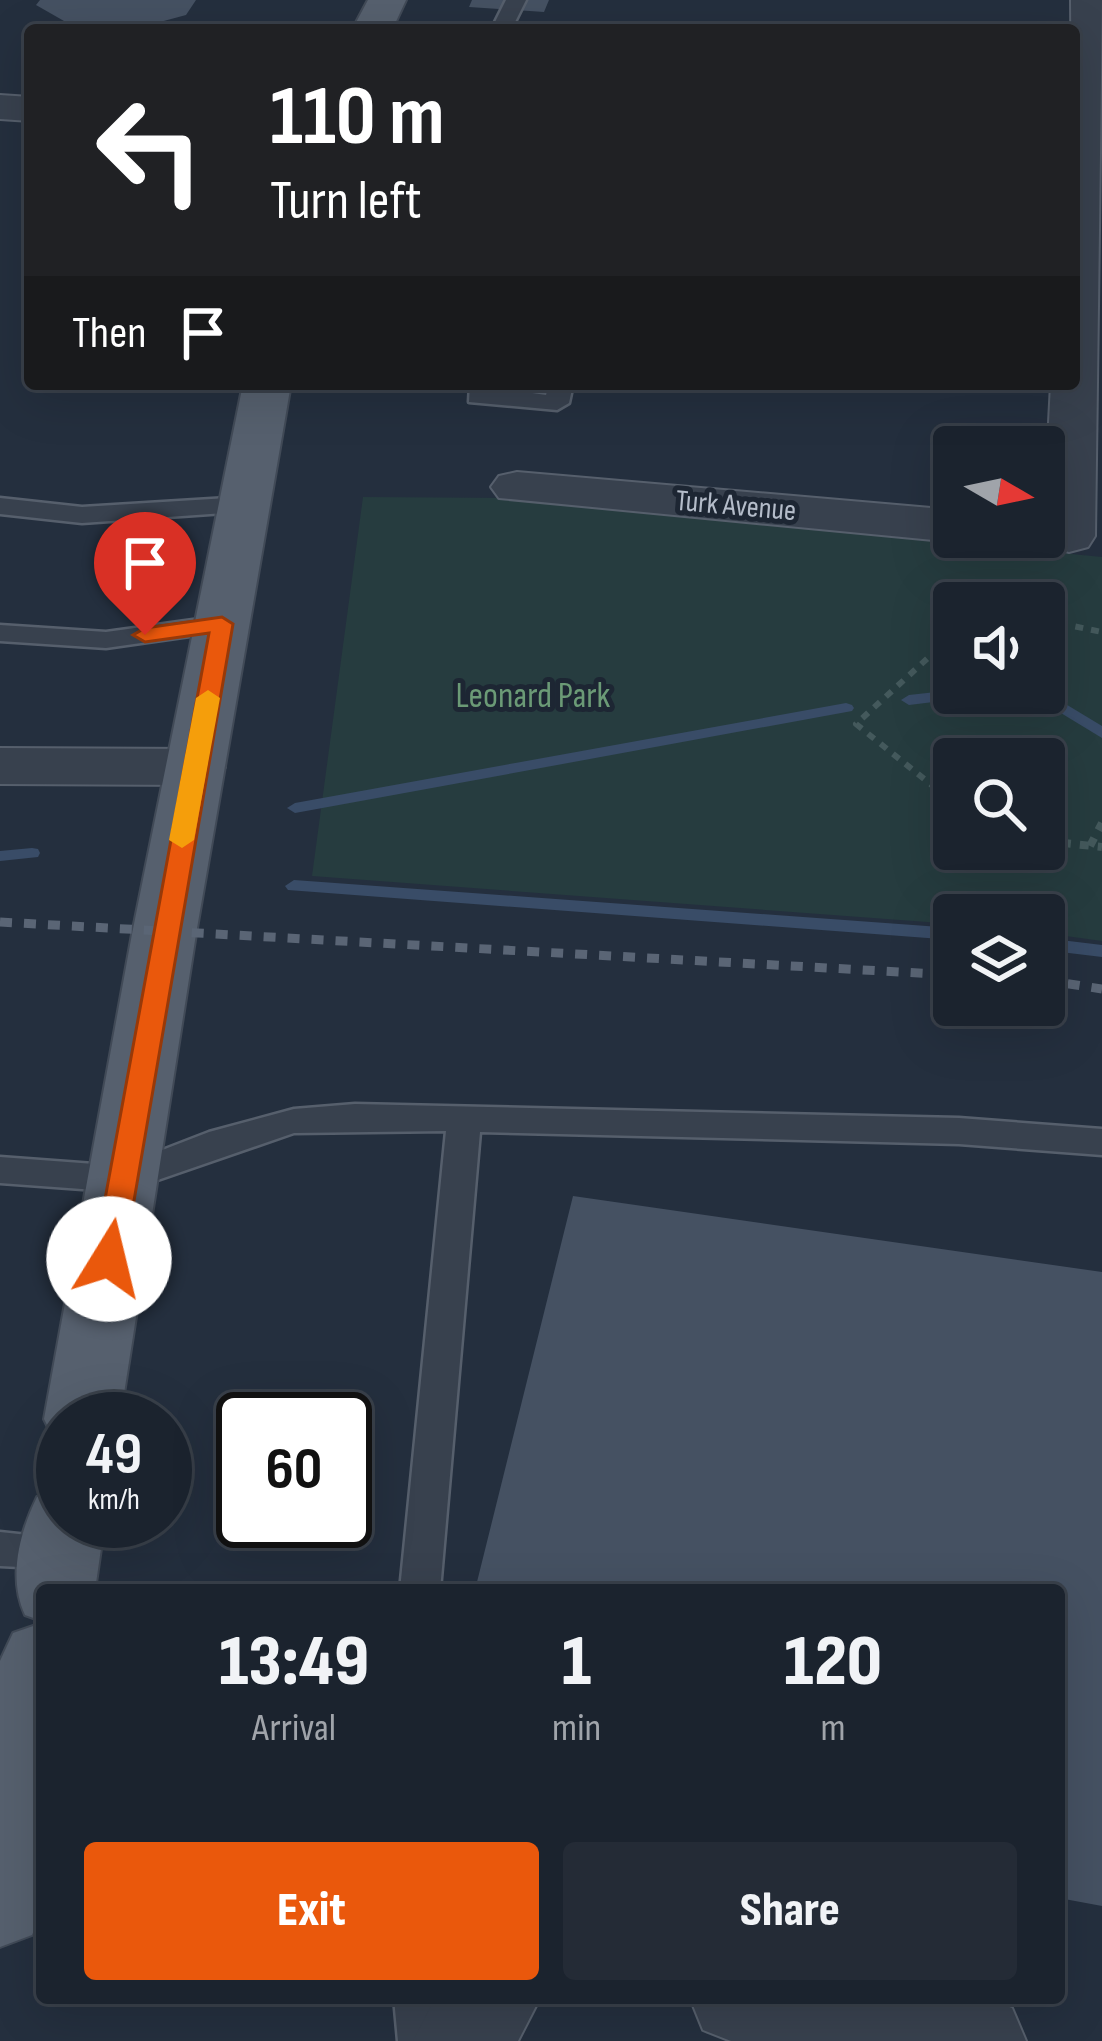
<!DOCTYPE html>
<html lang="en">
<head>
<meta charset="utf-8">
<style>
  body { margin:0; font-family:"Sofia Sans Condensed",sans-serif; background:#242b36; color:#f1f3f6; height:100vh; display:flex; flex-direction:column; font-size:45px; white-space:nowrap }
  * { box-sizing:border-box; margin:0 }
  p { font-size:39px; color:#a0a4aa }
  .icon { flex:none; width:66px; height:66px; fill:none; stroke:currentColor; stroke-width:2; stroke-linecap:round; stroke-linejoin:round }
  .map { position:relative; flex:1; overflow:hidden }
  .sheet { position:absolute; left:36px; top:1584px; width:1029px; height:420px; display:flex; flex-direction:column; background:#1b232e; border-radius:12px; box-shadow:0 12px 48px #0002,0 0 0 3px #39404a }
  .sheet>* { flex:none }
  .banner { position:absolute; left:24px; top:24px; width:1056px; height:366px; border-radius:12px; box-shadow:0 12px 48px #0002,0 0 0 3px #39404a; background:#202124; color:#fff; overflow:hidden }
  .needle { width:78px; rotate:99deg }
  .fabs { position:absolute; left:933px; top:426px; display:grid; gap:24px }
  .fabs a { display:grid; place-items:center; width:132px; height:132px; border-radius:12px; background:#1b232e; box-shadow:0 12px 48px #0002,0 0 0 3px #39404a; font-size:60px }
  .speed { position:absolute; left:36px; top:1392px; display:flex; gap:24px; font-size:60px; font-weight:700; text-align:center }
  .speed>* { display:grid; place-content:center; width:156px; height:156px; border-radius:50%; background:#1b232e; box-shadow:0 12px 48px #0002,0 0 0 3px #39404a; line-height:1 }
  .speed small { font-size:30px; font-weight:400 }
  .speed .limit { border:6px solid #111; border-radius:18px; background:#fff; color:#111 }
  .pin { position:absolute; display:grid; place-items:center; width:102px; height:102px; color:#fff; margin:-123px -51px; border-radius:50% 50% 50% 0; rotate:-45deg; box-shadow:0 0 12px #0007 }
  .pin .icon { rotate:45deg }
  .me { position:absolute; width:132px; margin:-66px; rotate:9deg; stroke-linejoin:round; filter:drop-shadow(0 0 9px #0008) }
  .turn { display:flex; align-items:center; gap:42px; height:252px; padding:0 48px; font-size:54px }
  .turn .icon { width:156px; height:156px; stroke-width:2.5 }
  .turn b { display:block; font-size:84px; line-height:102px }
  .then { display:flex; align-items:center; height:114px; padding:0 48px; background:#0003; gap:24px; font-size:45px }
  .eta { display:flex; justify-content:space-evenly; align-items:center; height:204px; text-align:center }
  .eta b { font-size:72px; font-weight:800; line-height:84px }
  .action { display:flex; gap:24px; margin-top:auto; padding:24px 48px }
  .action a { flex:1; height:138px; border-radius:12px; background:#ea580c; color:#fff; font-size:48px; font-weight:800; line-height:138px; text-align:center }
  .action a+a { background:#242b36; color:#f1f3f6 }
  .map>svg:first-child { display:block }
</style>
</head>
<body>
<div class="map">
<svg width="1102" height="2041" viewBox="0 0 1102 2041">
  <rect width="100%" height="100%" fill="#242f3e"/>
  <path fill="#263c3f" fill-rule="evenodd" d="M363,497L513,498L1102,557V941L1044,933V915H954V924L312,876ZM954,603H1044V693H954ZM954,759H1044V849H954Z"/>
  <g fill="none" stroke-linecap="round" stroke-linejoin="round">
    <g fill="#394c67" fill-rule="evenodd">
      <path d="M954,690V693H974L966,698L909,705L901,700L909,695Z"/>
      <path d="M1044,691L1102,726V738L1028,693Z"/>
      <path d="M846,703L852,705L854,708L852,711L295,813L287,808L295,803Z"/>
      <path d="M32,848L38,849L40,853L38,857L0,861V851Z"/>
      <path d="M294,880L954,928V940L288,890L285,886Z"/>
      <path d="M1044,938L1102,945V957L1044,950Z"/>
    </g>
  </g>
  <g fill="#455162">
    <path d="M40,0H196L186,15L134,29L71,25L36,5Z"/>
    <path d="M472,0H549L544,12L469,7Z"/>
    <path d="M573,1196L1102,1272V1906L1059,1898V1590H475Z"/>
  </g>
  <g fill="none" stroke-linecap="round" stroke-linejoin="round">
    <defs>
      <g id="service">
        <path d="M506,0H526L511,30H491Z"/>
        <path d="M470,384L546,395L549,384H573L569,403L557,410L469,402Z"/>
        <path d="M244,497L257,505L253,511L82,523L0,514V498L82,507Z"/>
        <path d="M222,616L236,624L232,630L106,648L0,641V625L106,632Z"/>
        <path d="M355,1104L959,1118L1102,1129V1155L959,1144L480,1132L440,1590H400L446,1131L294,1133L123,1192L0,1183V1157L121,1166L209,1132L294,1109Z"/>
        <path d="M0,1532L74,1540L80,1552L74,1564L60,1569L0,1566Z"/>
        <path d="M394,1998H440L444,2041H398Z"/>
      </g>
      <g id="minor">
        <path d="M1071,0H1102L1095,536L1088,547L1069,552L1050,547L1043,537L1051,384H1074Z"/>
        <path d="M0,95L30,97V121L0,119Z"/>
        <path d="M517,472L954,510V537H973L954,542L499,498L491,487L499,476Z"/>
        <path d="M0,748L195,749L216,754L225,767L216,780L195,785L0,784Z"/>
        <path d="M435,1998H540L518,2041H413Z"/>
        <path d="M690,1998H986L1012,2008L1026,2041H731L703,2030Z"/>
      </g>
      <g id="primary">
        <path d="M368,0H406L392,30H352Z"/>
        <path d="M243,384H291L196,934L120,1419H63V1444L55,1441L44,1419L132,934Z"/>
        <path d="M63,1488V1521H105L95,1590H42V1621L25,1615C8,1578 19,1534 37,1497Z"/>
        <path d="M42,1623V1912L32,1935L0,1947V1661L13,1633Z"/>
      </g>
    </defs>
    <use href="#service" stroke="#565f6c" stroke-width="5"/>
    <use href="#minor" stroke="#565f6c" stroke-width="4"/>
    <use href="#primary" stroke="#414a57" stroke-width="4"/>
    <g stroke="#44595c" stroke-width="6" stroke-dasharray="8 8" stroke-linecap="butt">
      <path d="M1044,620L1102,632"/>
      <path d="M949,799L856,724L954,634"/>
    </g>
    <g stroke="#44595c" stroke-width="8" stroke-dasharray="9 9" stroke-linecap="butt">
      <path d="M945,796L954,803"/>
      <path d="M1044,841L1102,847"/>
      <path d="M1090,846L1102,823"/>
    </g>
    <use href="#service" fill="#38414e" fill-rule="evenodd"/>
    <use href="#minor" fill="#38414e" fill-rule="evenodd"/>
    <use href="#primary" fill="#56606e" fill-rule="evenodd"/>
    <g stroke="#5a6575" stroke-width="9" stroke-dasharray="12 12" stroke-linecap="butt">
      <path d="M0,922L954,975"/>
      <path d="M1044,980L1102,989"/>
    </g>
  </g>
  <path fill="#ea580c" stroke="#983908" stroke-width="3" d="M222,617L233,624L124,1259L109,1270L94,1259L209,633L145,642L133,635L145,628Z"/>
  <path fill="#f59e0b" d="M208,690L220,698L194,840L182,848L169,840L196,698Z"/>
  <g text-anchor="middle" dominant-baseline="central" stroke-width="10" stroke-linejoin="round" paint-order="stroke">
    <g font-size="30" fill="#b4bcc9" stroke="#1d2633">
      <text transform="translate(736 506) rotate(5)">Turk Avenue</text>
    </g>
    <g font-size="36" fill="#6b9a76" stroke="#1d2633">
      <text x="533" y="696">Leonard Park</text>
    </g>
  </g>
</svg>
<div class="fabs">
<a><svg class="needle" viewBox="-14 -14 28 28"><path d="M0-13l5 13h-10z" fill="#e53935"/><path d="M0 13l5-13h-10z" fill="#a0a4aa"/></svg></a>
<a><svg class="icon" aria-label="sound" viewBox="0 0 24 24"><path d="M4 9h4l5-4v14l-5-4H4zM17 9q2 3 0 6"/></svg></a>
<a><svg class="icon" aria-label="search" viewBox="0 0 24 24"><circle cx="10" cy="10" r="6"/><path d="M15 15l6 6"/></svg></a>
<a><svg class="icon" aria-label="layers" viewBox="0 0 24 24"><path d="M12 4l9 5-9 5-9-5zM3 14l9 5 9-5"/></svg></a>
</div>
<div class="speed"><div>49<small>km/h</small></div><div class="limit">60</div></div>
<div class="pin" style="left:145px;top:635px;background:#d93025"><svg class="icon" aria-label="arrive" viewBox="0 0 24 24"><path d="M6 21V4h12l-3 4 3 4H6"/></svg></div>
<svg class="me" style="left:109px;top:1259px" viewBox="-20 -20 40 40"><circle r="19" fill="#fff"/><path d="M0-13L10 11 0 6-10 11z" fill="#ea580c"/></svg>
<div class="banner">
<div class="turn"><svg class="icon" aria-label="left" viewBox="0 0 24 24"><path d="M17 20v-9H6M10 6l-5 5 5 5"/></svg><div><b>110 m</b>Turn left</div></div>
<div class="then">Then<svg class="icon" aria-label="arrive" viewBox="0 0 24 24"><path d="M6 21V4h12l-3 4 3 4H6"/></svg></div>
</div>
<section class="sheet">
<div class="eta">
<div><b>13:49</b><p>Arrival</p></div>
<div><b>1</b><p>min</p></div>
<div><b>120</b><p>m</p></div>
</div>
<div class="action"><a>Exit</a><a>Share</a></div>
</section>
</div>
</body>
</html>
